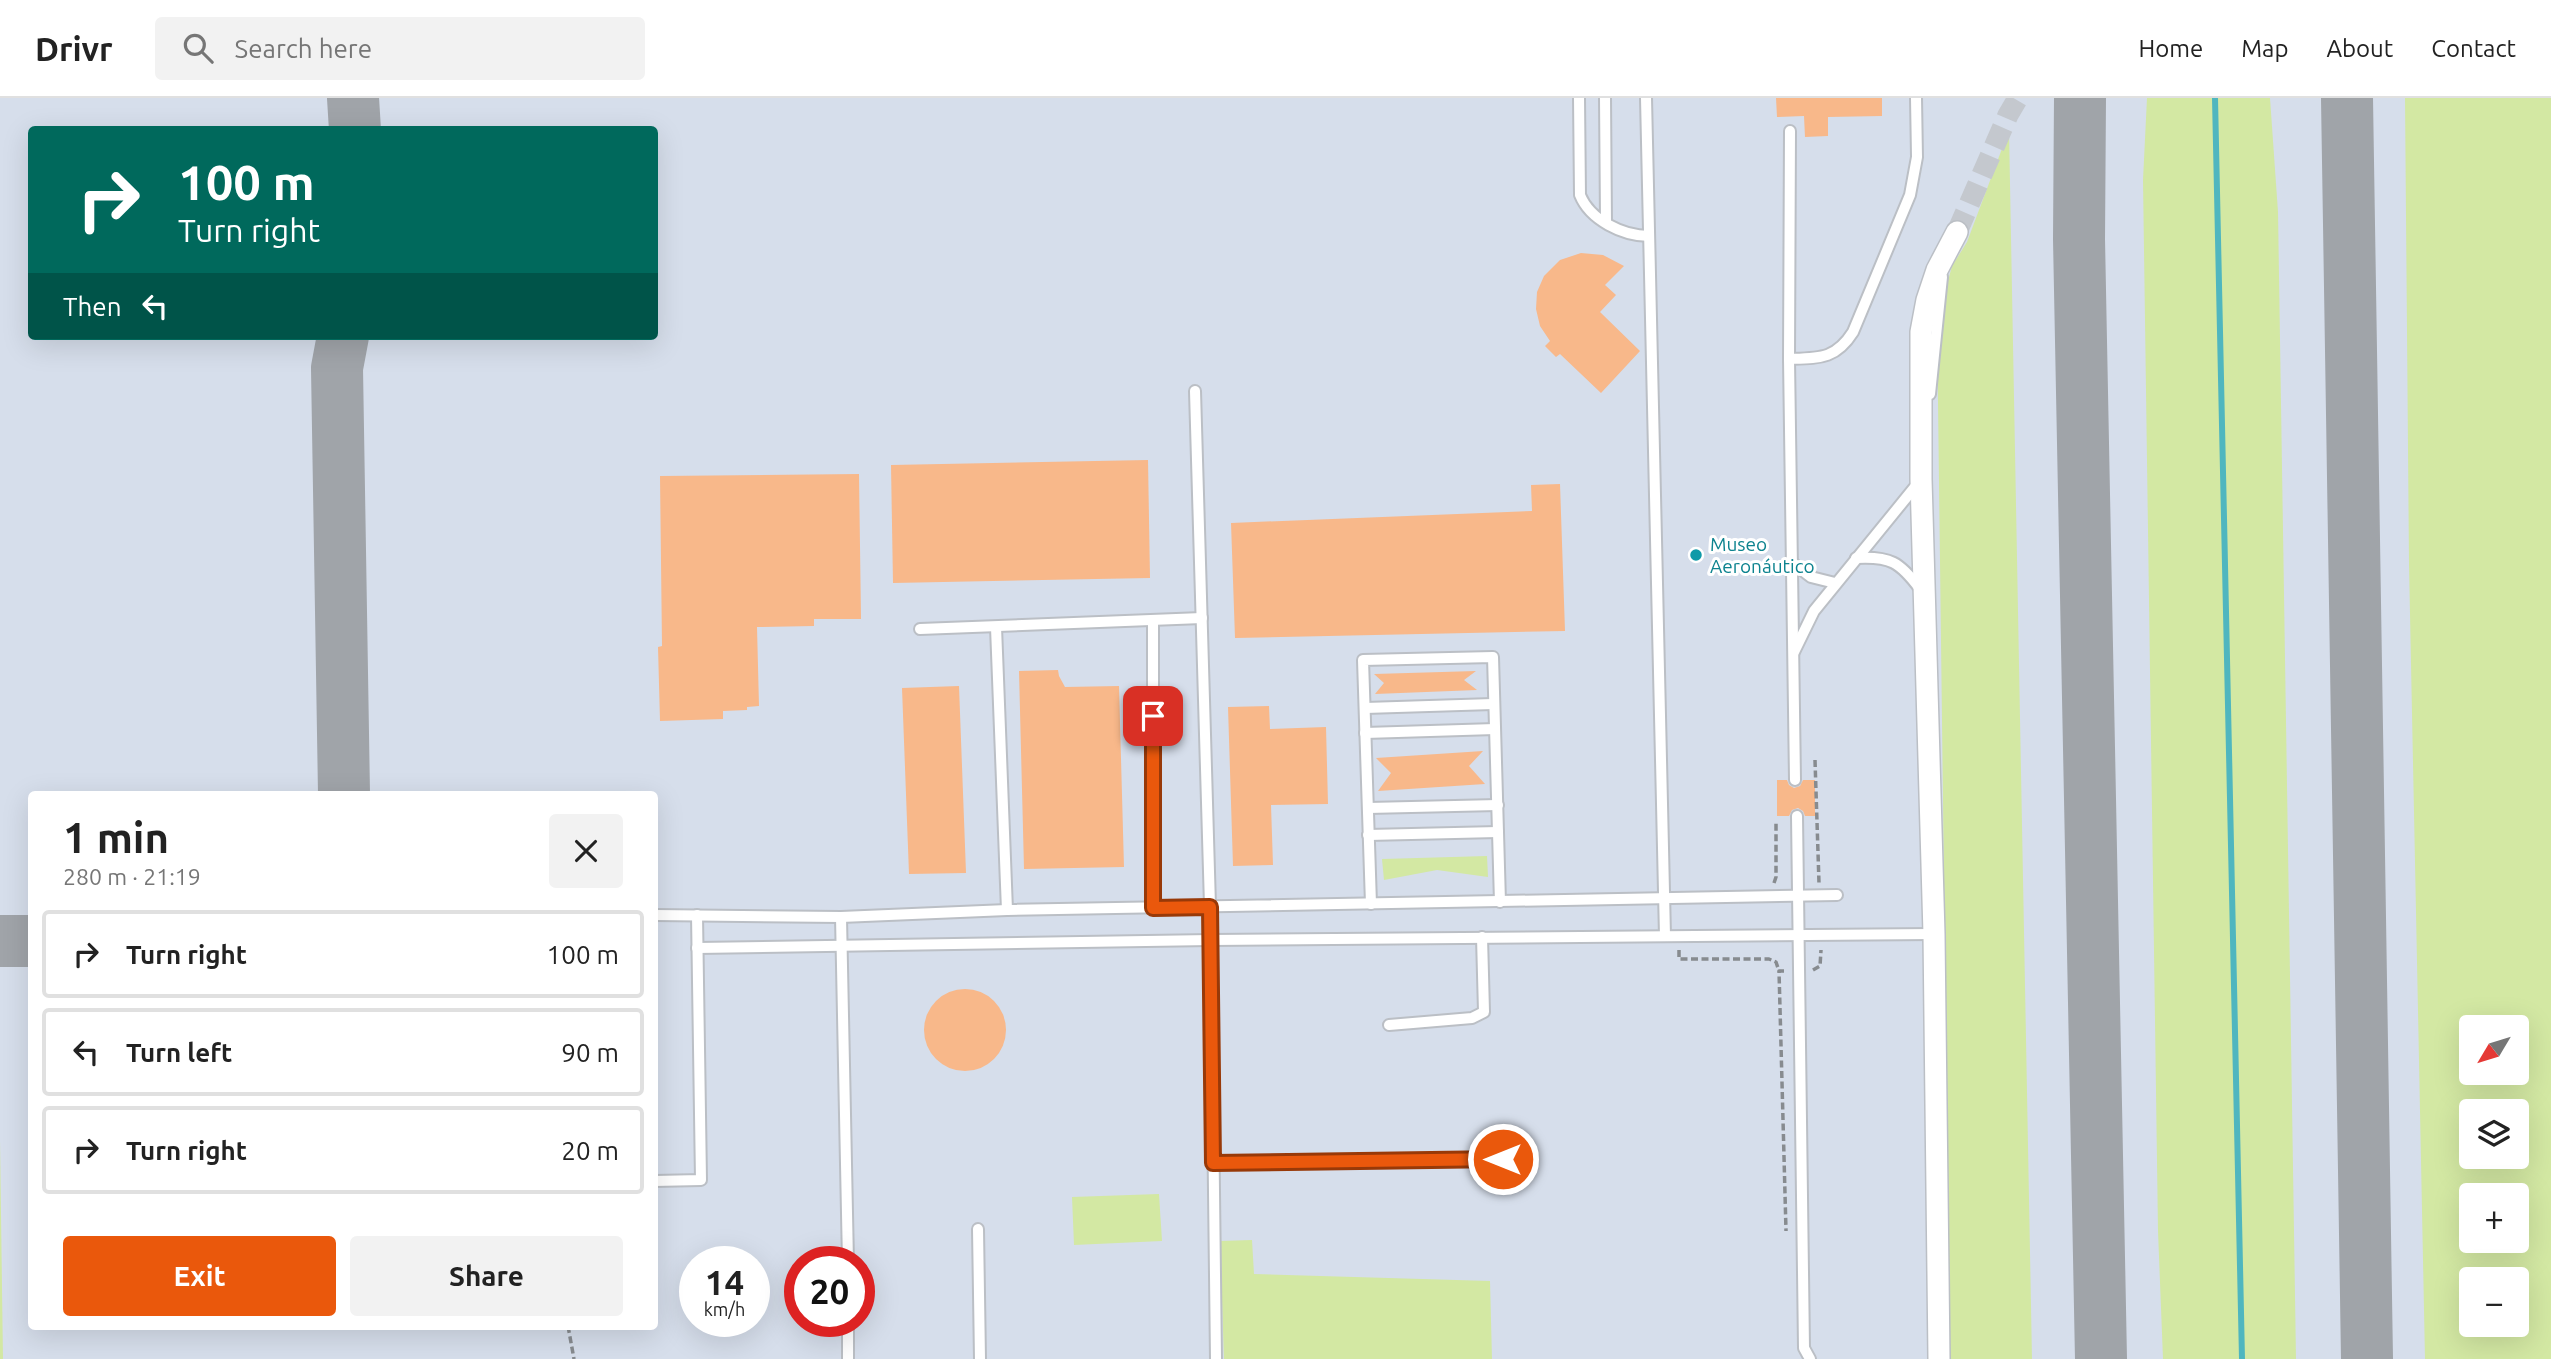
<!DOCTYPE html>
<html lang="en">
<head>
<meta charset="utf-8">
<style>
  body { margin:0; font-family:Ubuntu,sans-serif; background:#f2f2f2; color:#222; height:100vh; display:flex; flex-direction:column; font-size:26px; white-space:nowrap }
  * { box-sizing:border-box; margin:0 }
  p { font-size:23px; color:#767676 }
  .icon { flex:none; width:38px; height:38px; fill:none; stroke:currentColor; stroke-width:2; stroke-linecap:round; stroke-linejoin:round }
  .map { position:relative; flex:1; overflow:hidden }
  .panel { position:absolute; left:28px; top:693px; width:630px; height:539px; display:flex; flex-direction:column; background:#fff; border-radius:7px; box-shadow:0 7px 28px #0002 }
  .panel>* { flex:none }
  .top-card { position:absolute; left:28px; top:28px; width:630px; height:214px; border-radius:7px; box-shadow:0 7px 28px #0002; background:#00695c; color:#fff; overflow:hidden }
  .needle { width:46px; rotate:232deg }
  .fabs { position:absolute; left:2459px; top:917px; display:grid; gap:14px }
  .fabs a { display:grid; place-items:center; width:70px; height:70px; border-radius:7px; background:#fff; box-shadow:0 7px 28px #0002; font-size:35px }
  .speed { position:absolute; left:679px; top:1148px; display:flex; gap:14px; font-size:35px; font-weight:700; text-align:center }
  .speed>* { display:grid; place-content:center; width:91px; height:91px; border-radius:50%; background:#fff; box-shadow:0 7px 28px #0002; line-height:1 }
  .speed small { font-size:18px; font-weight:400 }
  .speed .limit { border:10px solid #d22; background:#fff; color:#111 }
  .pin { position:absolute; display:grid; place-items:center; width:60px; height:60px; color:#fff; margin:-30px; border-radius:14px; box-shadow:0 4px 10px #0006 }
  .me { position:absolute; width:77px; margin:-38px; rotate:270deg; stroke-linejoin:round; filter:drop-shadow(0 0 5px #0008) }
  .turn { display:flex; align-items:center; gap:24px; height:147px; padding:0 35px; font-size:32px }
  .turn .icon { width:91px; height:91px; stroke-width:2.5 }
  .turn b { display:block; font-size:49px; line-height:60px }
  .then { display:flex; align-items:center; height:66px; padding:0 35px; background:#0003; gap:14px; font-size:26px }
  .round { display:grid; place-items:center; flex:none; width:74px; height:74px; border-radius:7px; background:#f2f2f2 }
  .head { display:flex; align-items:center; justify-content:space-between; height:119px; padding:0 35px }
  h1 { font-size:42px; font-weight:700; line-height:52px }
  .action { display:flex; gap:14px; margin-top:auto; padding:14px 35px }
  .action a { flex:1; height:80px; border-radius:7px; background:#ea580c; color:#fff; font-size:28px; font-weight:700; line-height:80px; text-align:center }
  .action a+a { background:#f2f2f2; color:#222 }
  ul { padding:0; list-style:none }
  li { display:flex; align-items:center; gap:21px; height:88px; margin:0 14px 10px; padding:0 21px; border:4px solid #e0e0e0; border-radius:7px }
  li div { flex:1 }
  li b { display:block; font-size:26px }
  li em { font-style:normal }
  header { display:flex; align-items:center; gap:42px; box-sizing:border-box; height:98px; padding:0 35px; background:#fff; border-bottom:2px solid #e0e0e0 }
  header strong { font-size:33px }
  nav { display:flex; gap:38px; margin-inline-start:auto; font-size:24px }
  .search { width:490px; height:63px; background:#f2f2f2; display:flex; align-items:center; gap:18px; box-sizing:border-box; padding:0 24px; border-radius:7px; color:#767676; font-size:26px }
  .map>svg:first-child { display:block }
</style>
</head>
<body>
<header>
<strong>Drivr</strong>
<div class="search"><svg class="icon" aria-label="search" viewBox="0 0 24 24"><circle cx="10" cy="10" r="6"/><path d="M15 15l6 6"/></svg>Search here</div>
<nav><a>Home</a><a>Map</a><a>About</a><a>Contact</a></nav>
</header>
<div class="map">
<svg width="2551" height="1261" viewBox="0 0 2551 1261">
  <rect width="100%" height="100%" fill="#e7ecf2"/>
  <path fill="#d6deeb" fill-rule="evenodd" d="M0,0H2551V1261H0ZM32,32H654V238H32ZM32,696H654V1228H32ZM2471,929H2516V975H2471ZM2471,1013H2516V1059H2471ZM2471,1097H2516V1143H2471ZM695,1164H754V1223H695ZM800,1164H859V1223H800ZM2471,1181H2516V1227H2471Z"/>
  <g fill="#d3e8a3" fill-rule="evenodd">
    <path d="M2147,0H2270L2278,114L2296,1261H2163L2158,1133L2143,82Z"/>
    <path d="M2405,0H2551V1261H2425L2409,466ZM2516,929V975H2471V929ZM2516,1013V1059H2471V1013ZM2516,1097V1143H2471V1097ZM2471,1181H2516V1227H2471Z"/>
    <path d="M2009,32L2032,1261H1950L1937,224L1952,168L1967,144Z"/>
    <path d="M1487,758L1488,779L1437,772L1384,782L1382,761Z"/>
    <path d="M0,1042L3,1261H0Z"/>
    <path d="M1159,1096L1162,1143L1074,1147L1072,1099Z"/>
    <path d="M1252,1142L1254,1176L1490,1183L1492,1261H1224L1220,1143Z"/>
  </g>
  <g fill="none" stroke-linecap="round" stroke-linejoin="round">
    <path stroke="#4fb6bf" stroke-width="6" d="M2215,0L2242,1261"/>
    <g stroke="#a0a4a9" stroke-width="52">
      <path d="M353,0L355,32"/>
      <path d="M2080,0L2079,141L2101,1261"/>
      <path d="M2347,0L2367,1261"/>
      <path d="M343,238L337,270L344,696"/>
      <path d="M0,843H32"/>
    </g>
  </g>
  <g fill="#f8b88a">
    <path d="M1776,0H1882V18L1828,19V38L1805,39L1804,18L1777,19Z"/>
    <path d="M1581,155L1603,157L1624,168L1605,187L1616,197L1600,214L1640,253L1601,295L1560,256L1556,259L1545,248L1550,243L1540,228L1536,211L1537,194L1544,178L1560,162Z"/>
    <path d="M1148,362L1150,480L893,485L891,367Z"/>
    <path d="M859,376L861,521H814V528L757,529L759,608L747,609V612L723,613V621L660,623L658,549L662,548L660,378Z"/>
    <path d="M1560,386L1565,533L1235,540L1231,425L1532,413L1531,387Z"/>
    <path d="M1058,572L1059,578L1065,589L1119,588L1124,769L1024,771L1019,573Z"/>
    <path d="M1476,573L1464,582L1477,592L1375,596L1384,585L1374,576Z"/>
    <path d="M959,588L966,775L909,776L902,590Z"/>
    <path d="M1269,608L1270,631L1326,629L1328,706L1271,707L1273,767L1233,768L1228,609Z"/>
    <path d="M1483,653L1469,668L1485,686L1378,693L1391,675L1376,660Z"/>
    <path d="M1777,682H1787L1789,687L1794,690L1800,688L1803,682H1815V718H1805L1803,713L1798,710L1792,712L1789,718H1777Z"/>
    <circle cx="965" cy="932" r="41"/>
  </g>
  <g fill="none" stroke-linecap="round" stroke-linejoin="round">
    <path stroke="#c4c8ce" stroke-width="21" stroke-dasharray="21 10" stroke-linecap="butt" d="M1957,134L2008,17L2018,0"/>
    <defs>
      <g id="service">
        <path d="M1579,0L1580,97C1590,122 1623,138 1649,138"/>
        <path d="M1605,0L1606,123"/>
        <path d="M1646,0L1665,838"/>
        <path d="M1790,33L1789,261L1795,682"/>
        <path d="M1789,261C1820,260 1836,261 1853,234L1910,97L1917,59L1916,0"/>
        <path d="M1195,293L1211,842L1216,1261"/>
        <path d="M1930,296L1942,179"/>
        <path d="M1856,460C1890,458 1900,464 1920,491"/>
        <path d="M1794,466L1811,479L1835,485"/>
        <path d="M1153,522V810"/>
        <path d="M996,529L1007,812"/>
        <path d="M920,531L1202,520"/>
        <path d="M1794,554L1814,513L1919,384"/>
        <path d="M1365,610L1493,606"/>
        <path d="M1365,635L1495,631"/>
        <path d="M1368,710L1498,707"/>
        <path d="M1797,718L1804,1250L1810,1261"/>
        <path d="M1368,737L1498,734"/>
        <path d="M1371,806L1363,562L1493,559L1500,804"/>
        <path d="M654,817L841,819L1007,812L1837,797"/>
        <path d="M841,819L848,1164"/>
        <path d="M697,850L1211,842L1934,836"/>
        <path d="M1389,927L1472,920L1484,914L1482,839"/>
        <path d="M1213,1065L1503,1061"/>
        <path d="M654,1083L701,1082L697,817"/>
        <path d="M978,1131L980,1261"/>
        <path d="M848,1223V1261"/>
      </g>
      <path id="minor" d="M1939,1261L1934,836L1921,381V234L1927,202L1937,172L1957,134"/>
    </defs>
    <use href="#service" stroke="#bbbfc5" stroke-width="14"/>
    <use href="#minor" stroke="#bbbfc5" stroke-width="24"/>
    <g stroke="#878b8f" stroke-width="3.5" stroke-dasharray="7 3.5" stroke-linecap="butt">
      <path d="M1815,662L1819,785"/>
      <path d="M1774,785L1776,779V725"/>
      <path d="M1679,852V861H1769L1776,864L1779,873"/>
      <path d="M1813,872L1820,868L1821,852"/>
      <path d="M1784,873H1779L1786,1133"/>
      <path d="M568,1228L574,1261"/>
    </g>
    <use href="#service" stroke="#fff" stroke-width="10"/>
    <use href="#minor" stroke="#fff" stroke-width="21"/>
  </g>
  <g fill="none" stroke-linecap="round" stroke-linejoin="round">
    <defs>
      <path id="route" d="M1153,618V810L1210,809L1213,1065L1503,1061"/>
    </defs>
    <use href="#route" stroke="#983908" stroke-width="18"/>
    <use href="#route" stroke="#ea580c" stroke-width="12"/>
  </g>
  <circle fill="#0f9aa8" stroke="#fff" stroke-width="2.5" cx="1696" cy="457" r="7"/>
  <g text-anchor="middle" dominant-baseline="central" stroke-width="6" stroke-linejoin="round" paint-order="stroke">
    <g font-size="19" fill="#0d838f" stroke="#fff" text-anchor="start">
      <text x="1710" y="446">Museo<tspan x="1710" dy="22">Aeronáutico</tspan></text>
    </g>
  </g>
</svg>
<div class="fabs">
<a><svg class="needle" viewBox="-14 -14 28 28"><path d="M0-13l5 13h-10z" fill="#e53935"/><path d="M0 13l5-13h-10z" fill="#767676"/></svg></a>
<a><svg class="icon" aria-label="layers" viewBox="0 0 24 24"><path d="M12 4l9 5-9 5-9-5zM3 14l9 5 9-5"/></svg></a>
<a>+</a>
<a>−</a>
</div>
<div class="speed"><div>14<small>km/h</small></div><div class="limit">20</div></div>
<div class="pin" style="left:1153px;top:618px;background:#d93025"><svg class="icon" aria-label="arrive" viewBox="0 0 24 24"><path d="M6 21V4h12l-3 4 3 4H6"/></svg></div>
<svg class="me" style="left:1503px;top:1061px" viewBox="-20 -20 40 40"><circle r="17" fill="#ea580c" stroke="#fff" stroke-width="3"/><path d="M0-11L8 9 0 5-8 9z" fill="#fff"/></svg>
<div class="top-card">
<div class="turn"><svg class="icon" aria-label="right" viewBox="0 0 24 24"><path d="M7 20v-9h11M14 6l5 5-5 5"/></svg><div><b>100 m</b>Turn right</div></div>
<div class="then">Then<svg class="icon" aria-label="left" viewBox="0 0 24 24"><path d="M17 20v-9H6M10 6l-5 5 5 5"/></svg></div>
</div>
<section class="panel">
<div class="head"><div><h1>1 min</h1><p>280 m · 21:19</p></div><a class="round"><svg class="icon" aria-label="close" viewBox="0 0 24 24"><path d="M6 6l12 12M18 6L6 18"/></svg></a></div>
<ul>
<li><svg class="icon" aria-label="right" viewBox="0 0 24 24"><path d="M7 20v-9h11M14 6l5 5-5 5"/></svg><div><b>Turn right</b></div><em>100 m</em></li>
<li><svg class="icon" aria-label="left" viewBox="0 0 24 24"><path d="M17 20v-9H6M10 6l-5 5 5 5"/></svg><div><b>Turn left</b></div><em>90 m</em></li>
<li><svg class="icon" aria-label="right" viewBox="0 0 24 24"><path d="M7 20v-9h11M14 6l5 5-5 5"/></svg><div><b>Turn right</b></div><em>20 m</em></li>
</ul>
<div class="action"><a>Exit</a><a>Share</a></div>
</section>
</div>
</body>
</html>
